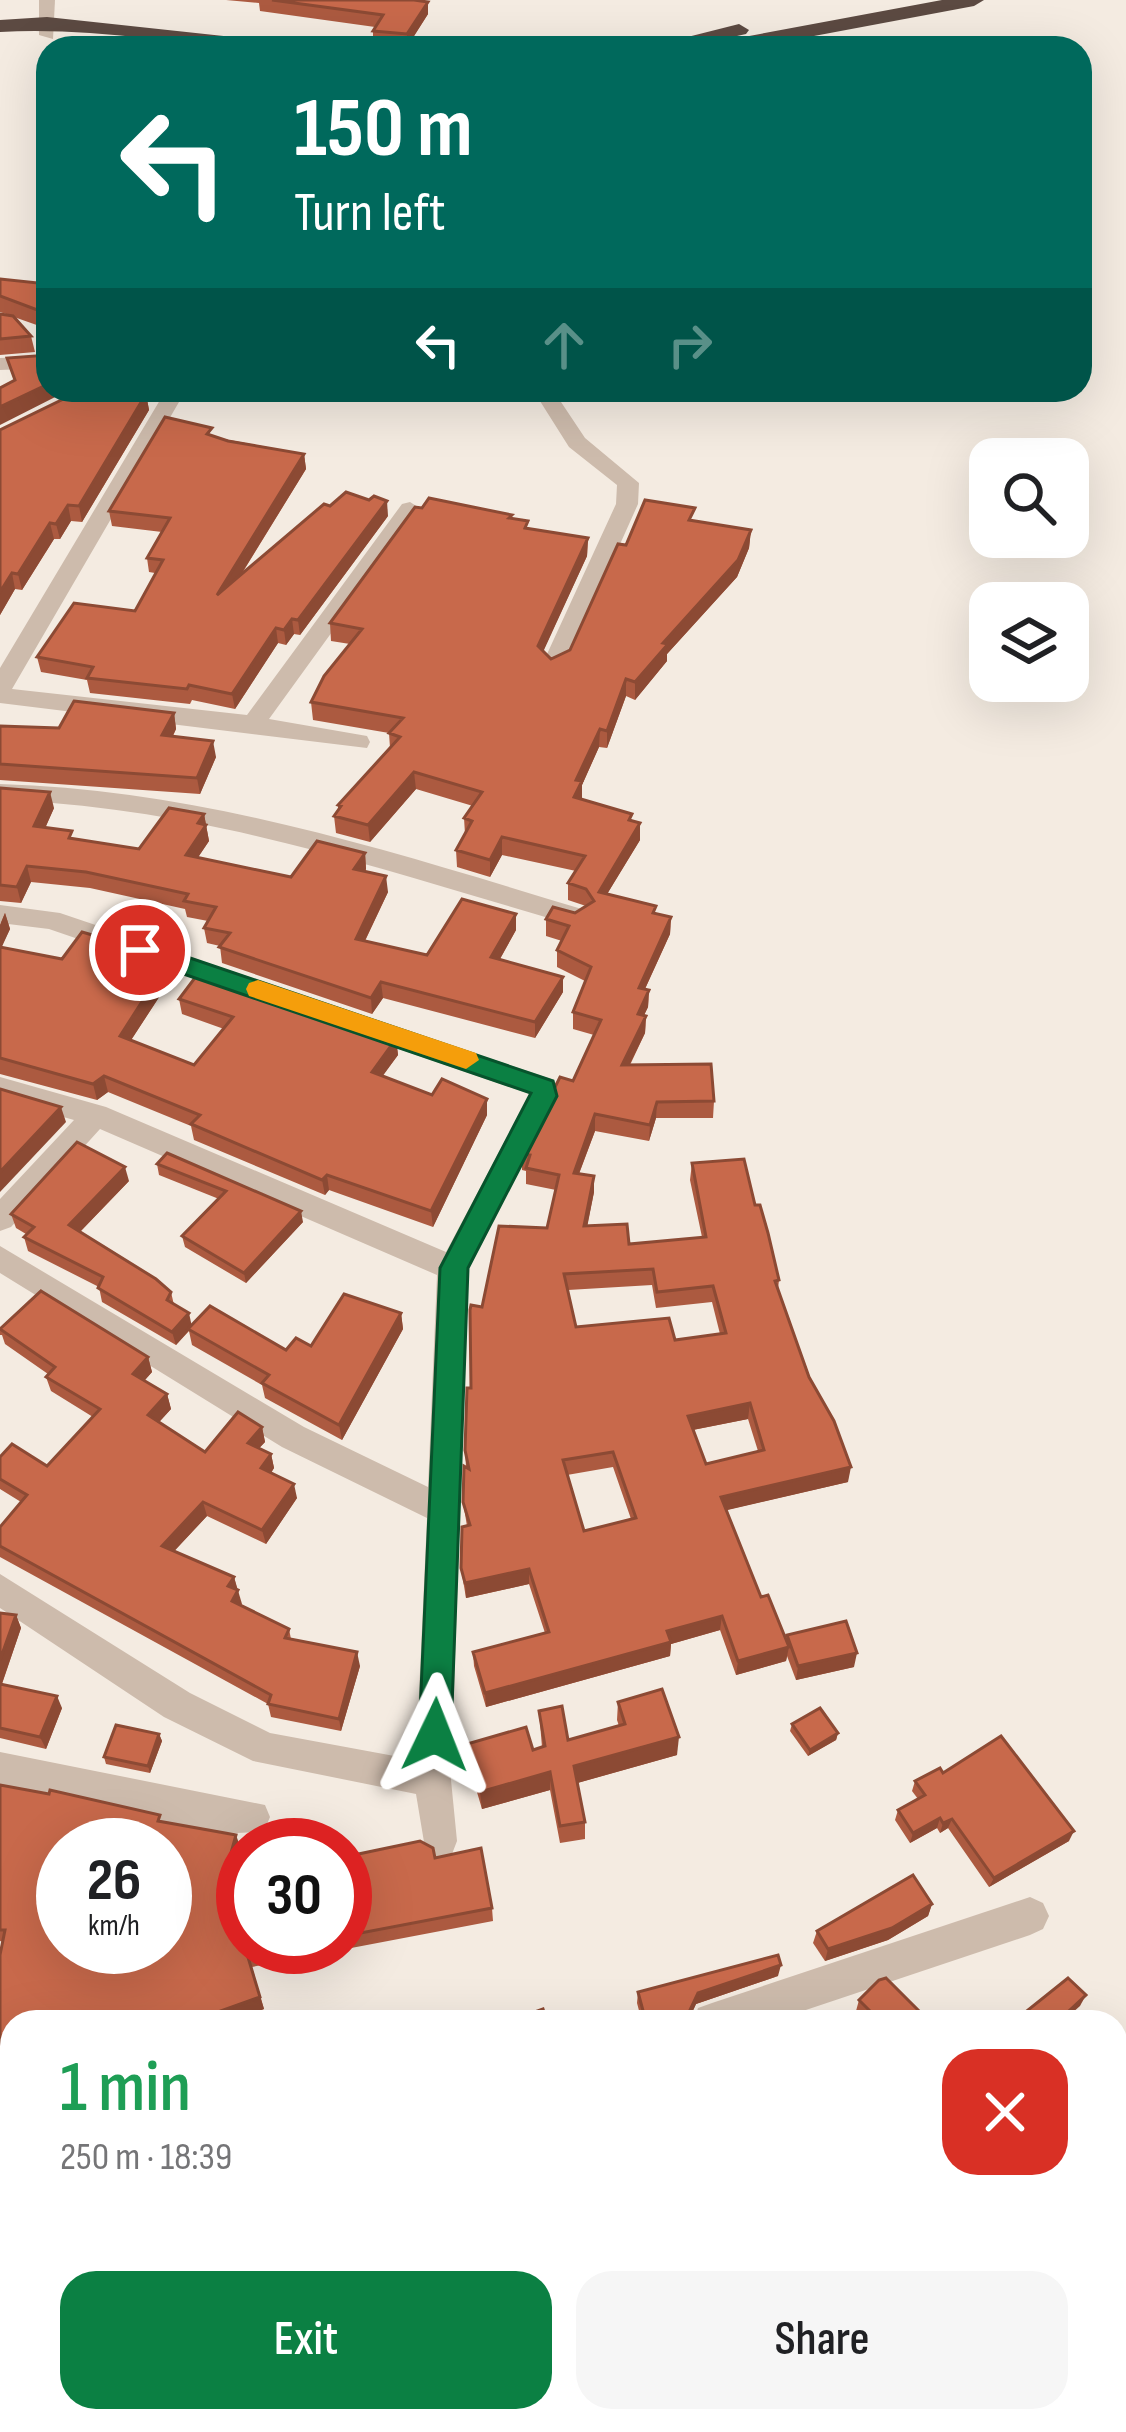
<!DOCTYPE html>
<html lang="en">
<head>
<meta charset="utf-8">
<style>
  body { margin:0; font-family:"Sofia Sans Condensed",sans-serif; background:#f6f6f6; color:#202124; height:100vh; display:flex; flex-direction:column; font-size:45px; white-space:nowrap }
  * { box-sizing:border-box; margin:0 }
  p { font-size:39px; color:#757577 }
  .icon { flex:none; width:66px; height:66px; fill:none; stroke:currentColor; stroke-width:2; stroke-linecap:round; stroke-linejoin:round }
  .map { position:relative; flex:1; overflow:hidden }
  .drawer { position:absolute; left:0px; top:2010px; width:1128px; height:423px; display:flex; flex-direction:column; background:#fff; border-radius:36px 36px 0 0; box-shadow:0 12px 48px #0002 }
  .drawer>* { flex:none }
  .top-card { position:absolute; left:36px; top:36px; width:1056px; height:366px; border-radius:36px; box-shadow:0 12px 48px #0002; background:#00695c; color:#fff; overflow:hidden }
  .tools { position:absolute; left:969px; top:438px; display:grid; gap:24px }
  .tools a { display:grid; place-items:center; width:120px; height:120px; border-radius:24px; background:#fff; box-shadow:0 12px 48px #0002; font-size:60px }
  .speed { position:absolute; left:36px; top:1818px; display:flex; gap:24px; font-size:60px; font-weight:700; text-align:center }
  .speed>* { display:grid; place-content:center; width:156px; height:156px; border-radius:50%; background:#fff; box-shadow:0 12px 48px #0002; line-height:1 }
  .speed small { font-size:30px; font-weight:400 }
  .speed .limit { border:18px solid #d22; background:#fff; color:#111 }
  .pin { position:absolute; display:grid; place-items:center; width:102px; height:102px; color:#fff; margin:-51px; border:6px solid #fff; border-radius:50%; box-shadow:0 3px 12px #0007 }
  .me { position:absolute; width:132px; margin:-66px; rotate:2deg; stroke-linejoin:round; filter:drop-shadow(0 0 9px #0008) }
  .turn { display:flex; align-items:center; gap:42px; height:252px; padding:0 60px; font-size:54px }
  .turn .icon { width:156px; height:156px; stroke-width:2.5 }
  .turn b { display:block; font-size:84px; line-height:102px }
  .lanes { display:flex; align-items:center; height:114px; padding:0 60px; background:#0003; justify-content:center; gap:60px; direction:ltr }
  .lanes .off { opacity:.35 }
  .round { display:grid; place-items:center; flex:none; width:126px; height:126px; border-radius:36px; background:#f6f6f6 }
  .summary { display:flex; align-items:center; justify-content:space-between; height:204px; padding:0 60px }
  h1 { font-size:72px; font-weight:600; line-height:90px; color:#1e9e55 }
  .cta { display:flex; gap:24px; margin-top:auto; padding:24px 60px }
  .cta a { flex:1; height:138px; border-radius:36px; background:#0b8043; color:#fff; font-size:48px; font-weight:600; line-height:138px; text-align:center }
  .cta a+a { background:#f6f6f6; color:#202124 }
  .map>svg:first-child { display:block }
</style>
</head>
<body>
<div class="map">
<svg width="1126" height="2432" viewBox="0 0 1126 2432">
  <rect width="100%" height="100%" fill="#f4ebe1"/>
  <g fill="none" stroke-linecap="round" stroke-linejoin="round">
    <g fill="#cdbbac" fill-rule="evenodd">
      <path d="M39,0H55L53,39L39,35Z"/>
      <path d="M48,356V368L0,370V358Z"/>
      <path d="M166,390H186L12,689L247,715L402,504L410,502L421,509L269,719L367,736L370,742L367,748L0,703V668Z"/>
      <path d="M533,390H553L585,438L639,483L638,504L566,665L554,673L542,665L616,504L617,485L569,447Z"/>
      <path d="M0,784C204,790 392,852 585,910L589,917L576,926C382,870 205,807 0,800Z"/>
      <path d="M0,905L60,913L554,1080L558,1088L468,1268L451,1780L457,1841L452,1854L439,1859L426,1854L416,1794L253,1761L164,1717L0,1608V1574L190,1693L270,1733L416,1760L427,1518L282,1447L0,1273V1246L304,1427L428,1487L437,1275L100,1129L11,1227L0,1231V1199L74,1120L0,1099V1077L106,1107L446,1252L530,1094L49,929L0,923Z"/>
      <path d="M0,1752L265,1805L270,1817L265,1829C221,1847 54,1798 0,1786Z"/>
      <path d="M1030,1897L1043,1903L1049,1916L1043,1929L1030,1935L770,2022H693L698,2008L712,2003Z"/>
      <path d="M78,2421H123L118,2432H73Z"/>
    </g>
    <g fill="#5c4a42" fill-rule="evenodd">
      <path d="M942,0H984L974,6L750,48H707L717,42Z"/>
      <path d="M47,17L278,42L288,48C192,48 96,26 0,32V20Z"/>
      <path d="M739,24L749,30L746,34L683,48H644Z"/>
    </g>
  </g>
  <g fill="#ac5a40" fill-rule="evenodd">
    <path d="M226,0H421L428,2V14L407,47L373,44V31L375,27L260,11L259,3Z"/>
    <path d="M0,279L48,284V329L14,317L31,336L35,352L0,355V314L9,315L0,312Z"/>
    <path d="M146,394L149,410L82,522L71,521L60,539H54L22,590L15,589L0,615V430Z"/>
    <path d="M214,437L304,454L306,469L241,575L388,516L300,635L294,634L286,645L278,643L235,709L192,700L190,704L90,693L87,680L41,672L37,657L135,611L155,573L149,572L147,558L162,532L112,526L109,511Z"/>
    <path d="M512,515V519L529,528L588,538L587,556L543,651L551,659L570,650L626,545L694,520L751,530L749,548L737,577L667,654V661L635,700L626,696L607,748L599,747L582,785L581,799L632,820L640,840L607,894L656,914L671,917L670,934L645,989L649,990L648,1007L644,1015L646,1016L645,1033L630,1065L714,1101L713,1118H656L649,1141L595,1131L579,1174L594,1192L587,1226L629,1244L702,1237L690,1180L692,1163L755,1205L779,1280L778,1289L848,1482L726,1510L761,1597L786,1641L787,1635L854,1667L796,1680L787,1656L786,1661L736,1675L720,1630L671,1644L670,1656L486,1707L474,1666L473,1652L545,1633L529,1584L466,1598L461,1568L467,1526L463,1502L466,1467L465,1450L482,1307L547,1228L556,1190L526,1184V1171L522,1170V1154L573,1081L594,1035L573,1029V1012L585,981L557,967V950L562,941L546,936V919L575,913L586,906L568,900V883L576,871L502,855L490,877L457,867L456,850L465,834L464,818L473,806L416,789L370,842L336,833L334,816L338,810V805L390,748L389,733L313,720L311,702L350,644L331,641L330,623ZM652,1285L656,1308L712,1302L720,1334L675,1340L576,1327L568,1290ZM748,1419L758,1451L706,1464L693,1430ZM613,1467L631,1519L584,1531L567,1475Z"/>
    <path d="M174,713L176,729L173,736L216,757L200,794L0,780V726L59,728Z"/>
    <path d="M0,788L54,808L45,828L74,839L139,849L204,814L209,841L198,857L291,877L365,853L366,869L365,872L388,892L365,941L427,955L516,914V930L500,959L563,992L535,1038L383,998L372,1014L222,963L220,946L207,943L204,928L208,921L187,917L185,909L90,888L31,882L21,903L0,901Z"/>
    <path d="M5,913L10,929L1,947L62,959L117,957L116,958L161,972L165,988L131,1040L194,1065L224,1029L182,1014L179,999L396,1039L398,1055L382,1076L432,1095L487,1099V1115L433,1227L329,1190L325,1195L194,1140L191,1126L108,1092L97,1100L0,1074V925Z"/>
    <path d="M157,1164L303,1222L246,1283L185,1247L182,1236L219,1199L159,1175Z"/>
    <path d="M129,1181L80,1232L171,1292L174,1305L192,1325L286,1350L311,1346L401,1313L403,1329L342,1440L265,1398L262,1385L192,1345L189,1331L176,1345L102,1302L99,1287L28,1251L24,1237L26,1234L16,1228L11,1214Z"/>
    <path d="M0,1328L148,1357L152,1372L144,1381L167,1394L171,1409L159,1422L205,1452L262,1427L265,1442L259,1448L271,1454L274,1468L271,1473L297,1498L266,1544L207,1516L174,1551L234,1577L241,1605L289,1629L291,1639L360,1666L341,1731L271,1717L268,1704L0,1557V1527L21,1502L0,1489V1457L47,1466L93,1417L51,1391L46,1377L48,1374L5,1344L2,1335H0Z"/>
    <path d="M0,1613L16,1615L21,1628L2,1684L62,1708L46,1749L0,1738Z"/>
    <path d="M618,1702L677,1755L577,1783L585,1822V1839L560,1843L550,1790L482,1809L468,1762L467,1744L533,1750L542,1747L539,1711L568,1740L619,1726L617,1720Z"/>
    <path d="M792,1724L838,1733L836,1740L808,1756L790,1731Z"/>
    <path d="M159,1734L162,1741L150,1773L106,1764L104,1757Z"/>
    <path d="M943,1773L1069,1841L989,1887L948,1828L940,1833L937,1828L910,1843L895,1820L898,1810L918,1799L912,1791L915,1781Z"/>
    <path d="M0,1785L163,1822L241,1849L231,1883L243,1947H345V1862L435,1858L492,1908L493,1921L252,1967L264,2009L229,2022H12V2173L0,2174V1955L3,1942L0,1941Z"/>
    <path d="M932,1904L928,1916L888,1940L825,1961L813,1943L817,1931Z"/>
    <path d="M778,1976L696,2004L692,2012L695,2016L745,2022H642L637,2003L638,1992Z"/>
    <path d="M859,2000L930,2022H866L856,2011Z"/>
    <path d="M863,2421H919L966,2432H872Z"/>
  </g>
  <g fill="#8c4a34">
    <path d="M428,2V14L407,47V34Z"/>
    <path d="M48,384V390H69L0,425V407Z"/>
    <path d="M146,394L149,410L82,522L79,506Z"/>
    <path d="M304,454L306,469L219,610L217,595Z"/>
    <path d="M387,501L388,516L300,635L298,620Z"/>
    <path d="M68,505L71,521L60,539L56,524Z"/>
    <path d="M50,523L54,539L22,590L18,574Z"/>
    <path d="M751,530L749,548L737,577L667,654V661L635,700V682L663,643Z"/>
    <path d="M588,538L587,556L538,663V646Z"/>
    <path d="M12,573L15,589L0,615V592Z"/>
    <path d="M292,619L294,634L286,645L284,630Z"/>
    <path d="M276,628L278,643L235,709L232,694Z"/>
    <path d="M626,679V696L607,748V731Z"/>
    <path d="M174,713L176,729L165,751L162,735Z"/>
    <path d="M600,729L599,747L582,785V798L574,814L576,780Z"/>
    <path d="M213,741L216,757L200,794L197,778Z"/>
    <path d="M414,772L416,789L370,842L368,825Z"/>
    <path d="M50,792L54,808L39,842L34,826Z"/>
    <path d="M204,814L209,841L189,871L186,855L198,823Z"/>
    <path d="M640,823V840L598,909L599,892Z"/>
    <path d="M502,837V855L490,877V860Z"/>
    <path d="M365,853L366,869L356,885L354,869Z"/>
    <path d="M27,866L31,882L21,903L17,887Z"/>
    <path d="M386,876L388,892L358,955L356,939Z"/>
    <path d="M5,913L10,929L0,951V925Z"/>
    <path d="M516,914V930L492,973L491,957Z"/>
    <path d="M671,917L670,934L638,1004L639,988Z"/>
    <path d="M113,941L117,957L107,970L104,955Z"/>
    <path d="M161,972L165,988L124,1051L120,1036Z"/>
    <path d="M563,977V992L535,1038V1022Z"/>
    <path d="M381,982L383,998L372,1014L371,998Z"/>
    <path d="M649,990L648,1007L637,1030L638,1014Z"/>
    <path d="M646,1016L645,1033L621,1082L622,1065Z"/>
    <path d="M396,1039L398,1055L374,1088L372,1072Z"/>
    <path d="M104,1076L108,1092L97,1100L93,1084Z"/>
    <path d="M487,1099V1115L433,1227L431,1211Z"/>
    <path d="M657,1102L656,1118L649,1141L650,1125Z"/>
    <path d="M61,1107L66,1122L0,1192V1172Z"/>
    <path d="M595,1114V1131L573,1189L574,1173Z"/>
    <path d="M125,1167L129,1181L73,1239L69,1225Z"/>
    <path d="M327,1175L329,1190L325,1195L322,1180Z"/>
    <path d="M594,1176V1192L584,1243V1226Z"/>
    <path d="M301,1211L303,1222L246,1283L244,1273Z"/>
    <path d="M189,1313L192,1327L176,1345L172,1332Z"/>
    <path d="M401,1313L403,1329L342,1440L339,1425Z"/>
    <path d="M148,1357L152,1372L137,1389L133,1374Z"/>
    <path d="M167,1394L171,1409L152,1430L148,1415Z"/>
    <path d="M750,1403L748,1419L687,1431L688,1416Z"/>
    <path d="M262,1427L265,1442L251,1457L248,1443Z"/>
    <path d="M271,1454L274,1468L264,1483L261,1468Z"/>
    <path d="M851,1467L848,1482L719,1512L721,1497Z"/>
    <path d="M294,1484L297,1498L266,1544L262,1530Z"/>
    <path d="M203,1502L207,1516L166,1560L162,1546Z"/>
    <path d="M529,1569V1584L466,1598L465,1583Z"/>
    <path d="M234,1577L242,1604L235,1614L228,1586Z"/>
    <path d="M16,1615L21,1628L0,1689V1660Z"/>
    <path d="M722,1616L720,1630L671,1644L670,1656L486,1707L485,1693L667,1631Z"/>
    <path d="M789,1647L786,1661L736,1675L738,1661Z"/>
    <path d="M357,1652L360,1666L341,1731L339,1719Z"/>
    <path d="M857,1653L854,1667L796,1680L798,1666Z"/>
    <path d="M57,1696L62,1708L46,1749L40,1737Z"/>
    <path d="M838,1733L836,1740L808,1756L810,1750Z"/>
    <path d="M159,1734L162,1741L150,1773L148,1766Z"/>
    <path d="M679,1737L677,1755L574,1784V1766Z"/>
    <path d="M550,1772V1790L482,1809L480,1792Z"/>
    <path d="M940,1818L937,1828L910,1843L913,1833Z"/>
    <path d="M952,1819L948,1828L940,1833L943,1823Z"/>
    <path d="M1074,1831L1069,1841L989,1887L994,1878Z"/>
    <path d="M236,1835L241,1849L227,1898L222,1885Z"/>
    <path d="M932,1904L928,1916L888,1940L825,1961L828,1949Z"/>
    <path d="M247,1954L264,2009L229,2022H190Z"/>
    <path d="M781,1965L778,1976L696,2004L689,2020L690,2010L698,1993Z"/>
    <path d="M1086,1995L1080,2006L1062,2022H1057Z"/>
    <path d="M64,2421H76L69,2432H62V2424Z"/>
    <path d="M363,2421H370L364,2432H358Z"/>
    <path d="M426,2421H435L425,2432H416Z"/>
  </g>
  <g fill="#c8694b" stroke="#8c4a34" stroke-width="3" fill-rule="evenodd">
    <path d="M272,0H414L428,2L407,34L373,31L383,15Z"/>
    <path d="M0,279L48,284V314L0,296Z"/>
    <path d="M0,314L13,316L31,336L0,339Z"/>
    <path d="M48,355V384L0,407V388L15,380L7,358Z"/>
    <path d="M82,390H133L146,394L79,506L68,505L56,524L50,523L18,574L12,573L0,592V430Z"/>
    <path d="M165,417L212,428L207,434L228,441L304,454L217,595L324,504L330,506L346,492L369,500L374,496L387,501L298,620L292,619L284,630L276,628L232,694L189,685L187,689L87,678L93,667L37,657L74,603L135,611L163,560L147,558L170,518L109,511Z"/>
    <path d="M429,498L512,515L509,518L528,521L525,528L588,538L538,646L551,659L570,650L618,544L626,545L645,500L695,508L689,520L751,530L738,560L663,643L668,644L635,682L626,679L607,731L600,729L576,780L582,781L574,797L632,814L629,820L640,823L599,892L656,906L653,913L671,917L639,988L649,990L638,1014L646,1016L622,1065L711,1064L714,1101L657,1102L650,1125L595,1114L574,1173L594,1176L584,1226L627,1224L629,1244L706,1237L692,1163L744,1159L755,1205H760L768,1233L779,1280L775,1281L809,1377L834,1421L851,1467L721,1497L761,1597L768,1595L789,1647L738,1661L722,1616L667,1631L671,1642L485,1693L473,1652L549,1632L529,1569L465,1583L461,1568L462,1527L470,1525L463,1502L464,1466L469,1469L465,1450L467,1388H471L470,1310L471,1305L482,1307L499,1226L547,1228L559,1175L526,1168L530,1155L522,1154L560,1077L573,1081L601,1020L573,1012L591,967L557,950L569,926L546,919L553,907L575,913L594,901L586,889L568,883L585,856L502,837L490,860L456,850L472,821L464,818L482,792L414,772L368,825L334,816L341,806L338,805L400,737L389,733L403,718L311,702L324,676L362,629L330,623L415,507L422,508ZM653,1269L657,1292L713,1286L726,1333L675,1340L669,1318L576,1327L564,1274ZM750,1403L764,1450L706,1464L688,1416ZM613,1452L636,1518L584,1531L563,1460Z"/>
    <path d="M74,701L174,713L162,735L213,741L197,778L0,764V726L59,728Z"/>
    <path d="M0,788L50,792L34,826L72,831L69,838L139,849L169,808L204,814L198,823L206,825L186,855L291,877L317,841L365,853L354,869L386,876L356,939L427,955L462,899L516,914L491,957L563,977L535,1022L381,982L371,998L219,947L230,933L204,928L216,907L184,901L188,894L86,872L27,866L17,887L0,885Z"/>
    <path d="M82,932L113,941L104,955L161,972L120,1036L194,1065L233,1017L179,999L200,971L396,1039L372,1072L432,1095L442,1079L487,1099L431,1211L327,1175L322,1180L191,1124L200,1115L104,1076L93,1084L0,1058V947L62,959Z"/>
    <path d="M0,1089L61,1107L0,1172Z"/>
    <path d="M77,1142L125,1167L69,1225L156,1279L171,1292L167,1300L189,1313L172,1332L98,1288L103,1277L24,1237L34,1227L11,1214Z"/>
    <path d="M167,1153L301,1211L244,1273L182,1236L226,1191L157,1164Z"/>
    <path d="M41,1291L148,1357L133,1374L167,1394L148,1415L205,1452L238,1412L262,1427L248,1443L271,1454L261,1468L294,1484L262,1530L203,1502L162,1546L234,1577L228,1586L238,1590L232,1601L289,1629L285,1638L357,1652L339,1719L268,1704L271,1695L0,1546V1527L27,1495L0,1479V1457L12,1444L47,1466L100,1409L46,1377L55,1367L0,1329Z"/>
    <path d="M344,1294L401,1313L339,1425L262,1383L269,1375L188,1329L210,1306L286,1350L296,1338L311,1346Z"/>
    <path d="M0,1613L16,1615L0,1660Z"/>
    <path d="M846,1621L857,1653L798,1666L787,1635Z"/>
    <path d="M0,1684L57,1696L40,1737L0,1728Z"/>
    <path d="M662,1689L679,1737L574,1766L585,1822L560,1826L550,1772L480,1792L467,1744L526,1727L533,1750L545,1746L539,1711L562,1706L568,1740L625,1724L618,1702Z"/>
    <path d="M820,1708L838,1733L810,1750L792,1724Z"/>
    <path d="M116,1725L159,1734L148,1766L104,1757Z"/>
    <path d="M1001,1736L1074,1831L994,1878L952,1819L943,1823L940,1818L913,1833L898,1810L925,1795L915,1781L940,1768L943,1773Z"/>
    <path d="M0,1785L49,1794L50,1790L160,1815L158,1821L236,1835L222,1885L243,1881V1947H283L247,1954L260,1997L190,2022H12V2162L0,2163V1955L5,1930H0ZM63,1845H165V1947H63Z"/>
    <path d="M420,1841L433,1848L435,1858L481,1848L492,1908L345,1936V1862L350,1861L349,1856Z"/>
    <path d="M913,1875L932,1904L892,1928L828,1949L817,1931Z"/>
    <path d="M778,1955L781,1965L698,1993L690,2010L695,2016H743L745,2022H646L638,1992Z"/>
    <path d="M886,1978L930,2022H881L859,2000L879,1980Z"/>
    <path d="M1068,1978L1086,1995L1057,2022H1013Z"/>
    <path d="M543,2009L547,2022H507Z"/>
    <path d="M38,2421H64L62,2424V2432H43L34,2429Z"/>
    <path d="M132,2421H182L199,2432H126Z"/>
    <path d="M356,2421H363L358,2432H343Z"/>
    <path d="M383,2421H426L416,2432H373Z"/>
    <path d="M469,2421L505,2432H467Z"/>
    <path d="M522,2421H653L671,2426L673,2421H720L718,2432H520Z"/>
    <path d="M871,2421H919L917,2425L920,2421H957L966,2432H880Z"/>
  </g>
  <path fill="#0b8043" stroke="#07532c" stroke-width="3" d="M140,941L553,1081L557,1096L468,1268L451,1735L447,1746L435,1750L423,1746L419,1735L440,1268L531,1093L131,956L127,950Z"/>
  <path fill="#f59e0b" d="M258,980L476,1053L479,1060L466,1069L249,996L246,989L249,983Z"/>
</svg>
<div class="tools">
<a><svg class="icon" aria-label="search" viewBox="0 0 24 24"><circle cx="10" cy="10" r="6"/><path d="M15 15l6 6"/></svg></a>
<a><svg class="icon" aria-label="layers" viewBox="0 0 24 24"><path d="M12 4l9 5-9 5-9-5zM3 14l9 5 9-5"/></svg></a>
</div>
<div class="speed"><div>26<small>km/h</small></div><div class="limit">30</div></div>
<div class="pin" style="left:140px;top:950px;background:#d93025"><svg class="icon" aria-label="arrive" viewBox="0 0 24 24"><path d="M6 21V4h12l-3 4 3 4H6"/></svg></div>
<svg class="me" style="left:435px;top:1735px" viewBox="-20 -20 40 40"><path d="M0-17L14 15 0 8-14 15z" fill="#0b8043" stroke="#fff" stroke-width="4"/></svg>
<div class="top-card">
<div class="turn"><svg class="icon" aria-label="left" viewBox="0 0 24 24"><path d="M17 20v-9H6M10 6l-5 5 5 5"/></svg><div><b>150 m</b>Turn left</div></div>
<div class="lanes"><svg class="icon" aria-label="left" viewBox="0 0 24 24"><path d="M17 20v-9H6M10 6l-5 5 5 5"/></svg><svg class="icon off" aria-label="ahead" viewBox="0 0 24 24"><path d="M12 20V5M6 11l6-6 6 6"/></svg><svg class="icon off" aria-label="right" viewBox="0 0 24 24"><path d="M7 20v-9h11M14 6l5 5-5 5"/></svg></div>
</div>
<section class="drawer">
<div class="summary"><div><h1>1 min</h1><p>250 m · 18:39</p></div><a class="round" style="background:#d93025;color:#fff"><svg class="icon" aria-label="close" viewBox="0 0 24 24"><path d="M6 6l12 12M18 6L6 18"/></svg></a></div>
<div class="cta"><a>Exit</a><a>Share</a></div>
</section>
</div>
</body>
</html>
